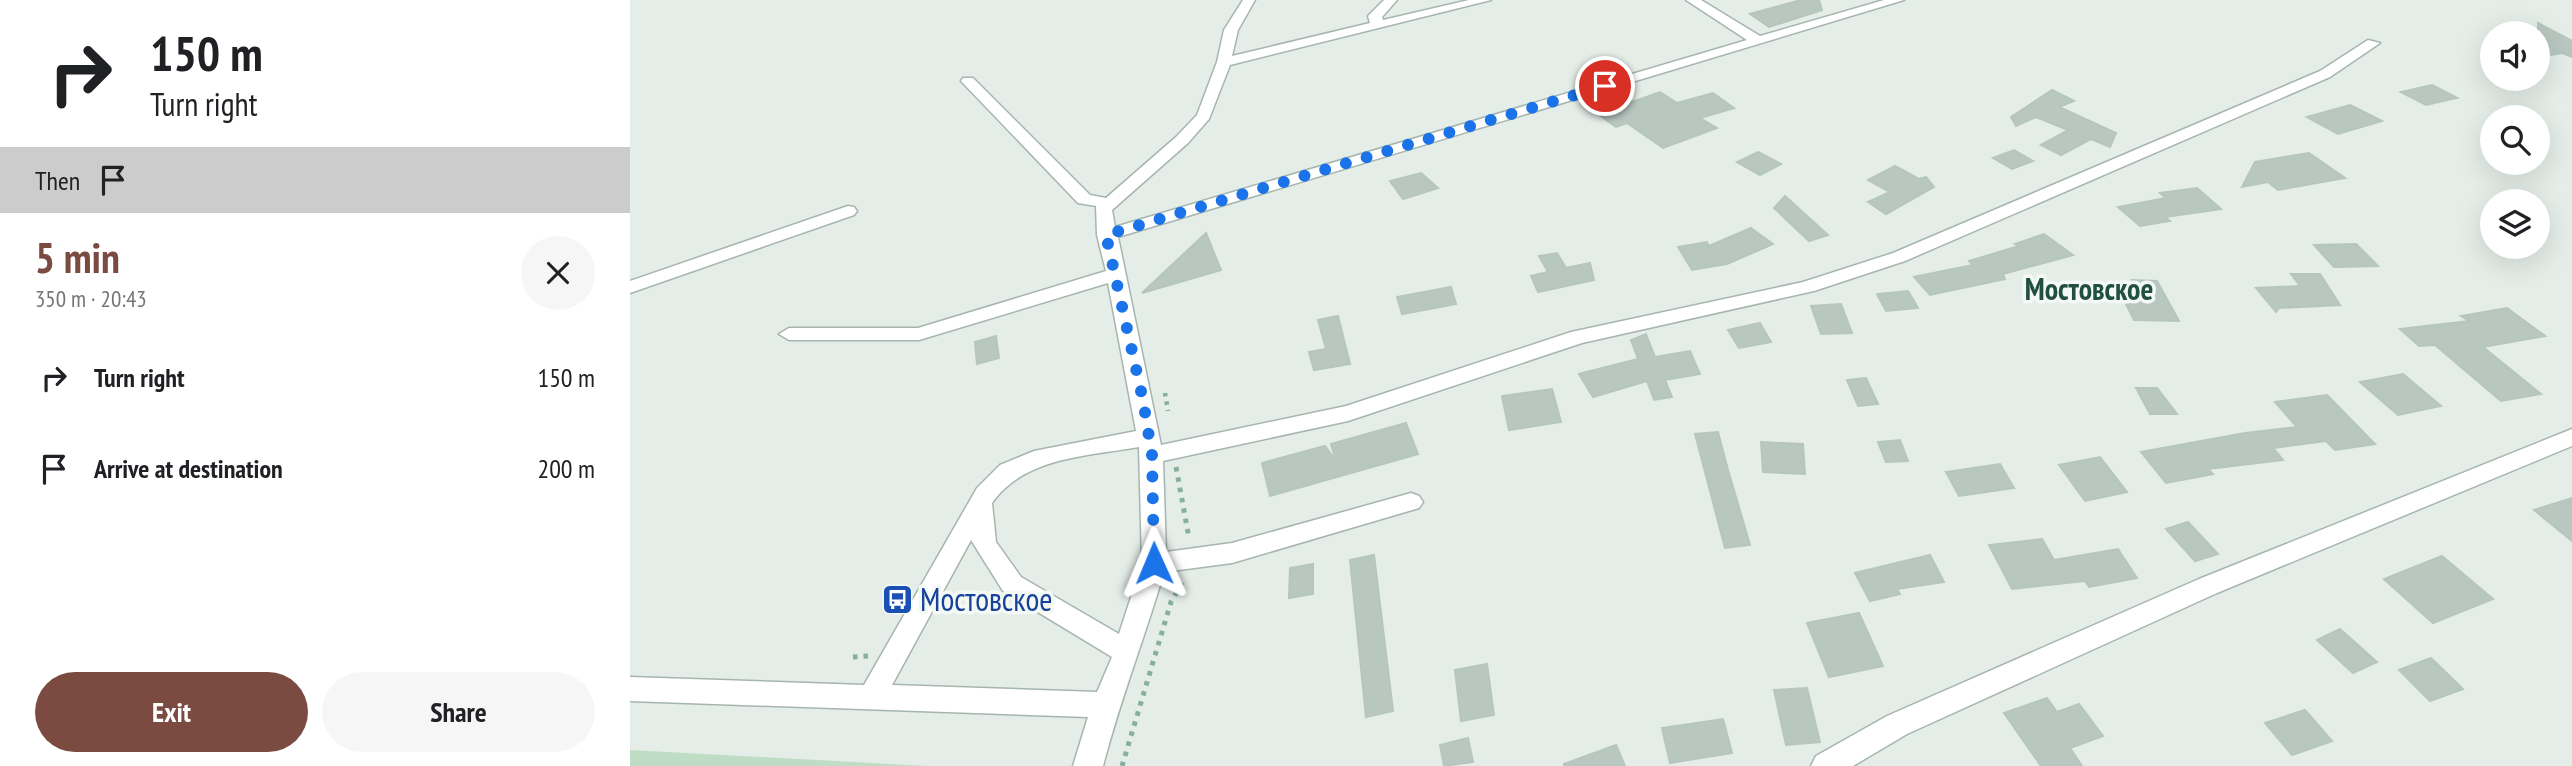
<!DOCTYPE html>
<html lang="en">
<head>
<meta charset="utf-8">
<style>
  body { margin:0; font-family:"PT Sans Narrow",sans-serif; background:#f6f6f6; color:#202124; height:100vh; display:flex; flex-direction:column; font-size:26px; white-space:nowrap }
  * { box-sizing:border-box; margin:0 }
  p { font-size:23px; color:#757577 }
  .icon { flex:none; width:38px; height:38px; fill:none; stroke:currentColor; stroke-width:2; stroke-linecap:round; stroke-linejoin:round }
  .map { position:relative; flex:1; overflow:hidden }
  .side { display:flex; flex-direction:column; background:#fff; width:630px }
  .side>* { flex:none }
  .banner { background:#fff; color:#202124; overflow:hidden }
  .fabs { position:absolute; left:1850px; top:21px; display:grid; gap:14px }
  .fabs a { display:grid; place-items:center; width:70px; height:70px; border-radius:50%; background:#fff; box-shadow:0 7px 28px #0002; font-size:35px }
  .pin { position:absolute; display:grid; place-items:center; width:60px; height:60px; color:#fff; margin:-30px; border:4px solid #fff; border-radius:50%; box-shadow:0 2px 7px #0007 }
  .me { position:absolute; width:77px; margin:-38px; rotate:359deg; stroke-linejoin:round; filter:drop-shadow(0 0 5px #0008) }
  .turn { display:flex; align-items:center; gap:24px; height:147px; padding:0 35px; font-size:32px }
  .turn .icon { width:91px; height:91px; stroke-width:2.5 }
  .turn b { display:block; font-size:49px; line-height:60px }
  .then { display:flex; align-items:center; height:66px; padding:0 35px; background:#0003; gap:14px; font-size:26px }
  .round { display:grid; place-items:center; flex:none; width:74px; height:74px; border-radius:37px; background:#f6f6f6 }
  .head { display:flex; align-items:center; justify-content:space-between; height:119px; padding:0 35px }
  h1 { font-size:42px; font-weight:600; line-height:52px; color:#7b4a41 }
  .cta { display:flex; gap:14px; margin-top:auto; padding:14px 35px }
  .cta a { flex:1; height:80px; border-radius:42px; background:#7b4a41; color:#fff; font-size:28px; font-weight:600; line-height:80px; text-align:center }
  .cta a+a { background:#f6f6f6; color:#202124 }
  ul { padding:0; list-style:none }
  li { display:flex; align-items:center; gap:21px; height:91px; padding:0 35px }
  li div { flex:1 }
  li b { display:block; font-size:26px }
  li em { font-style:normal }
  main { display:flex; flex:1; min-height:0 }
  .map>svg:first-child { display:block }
</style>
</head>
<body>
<main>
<section class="side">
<div class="banner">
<div class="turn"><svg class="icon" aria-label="right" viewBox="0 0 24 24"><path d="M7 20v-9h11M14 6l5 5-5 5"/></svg><div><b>150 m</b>Turn right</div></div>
<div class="then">Then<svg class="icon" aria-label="arrive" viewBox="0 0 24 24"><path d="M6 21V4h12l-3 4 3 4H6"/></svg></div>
</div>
<div class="head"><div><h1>5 min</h1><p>350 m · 20:43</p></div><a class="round"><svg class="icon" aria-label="close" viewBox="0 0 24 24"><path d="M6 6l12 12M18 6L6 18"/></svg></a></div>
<ul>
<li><svg class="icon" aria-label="right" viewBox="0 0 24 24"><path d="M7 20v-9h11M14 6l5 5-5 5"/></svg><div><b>Turn right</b></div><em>150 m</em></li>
<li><svg class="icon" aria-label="arrive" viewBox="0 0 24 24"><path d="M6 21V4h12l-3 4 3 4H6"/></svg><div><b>Arrive at destination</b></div><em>200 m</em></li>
</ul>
<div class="cta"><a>Exit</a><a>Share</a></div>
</section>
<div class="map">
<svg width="1942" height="766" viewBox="0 0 1942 766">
  <rect width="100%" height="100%" fill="#e4ede8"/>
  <path fill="#beddc4" d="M0,750L297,766H0Z"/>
  <g fill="#b9c7c1" stroke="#b6c6bf" stroke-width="2">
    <path d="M1171,0H1189L1192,10L1139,27L1120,14Z"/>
    <path d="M1908,23L1942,41V57L1932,53L1921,55L1908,49Z"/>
    <path d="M1802,85L1827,98L1796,105L1771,92Z"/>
    <path d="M1422,90L1444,101L1429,107L1486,133L1480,147L1461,139L1431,155L1411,145L1438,130L1406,117L1386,126L1381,117Z"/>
    <path d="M1030,92L1047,103L1083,93L1104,108L1070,118L1087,128L1033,148L997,123L986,127L968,114Z"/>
    <path d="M1720,105L1752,121L1708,134L1677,117Z"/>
    <path d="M1384,150L1403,161L1382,169L1363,158Z"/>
    <path d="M1128,152L1151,164L1130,175L1107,162Z"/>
    <path d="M1679,153L1715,178L1648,190L1638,182L1612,187L1625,162Z"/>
    <path d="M1265,166L1289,179L1296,177L1304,187L1256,214L1238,202L1260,192L1238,180Z"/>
    <path d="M791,173L808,188L773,199L760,181Z"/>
    <path d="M1567,188L1591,209L1535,217L1540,221L1510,226L1488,207L1536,198L1530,193Z"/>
    <path d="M1155,196L1198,235L1179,241L1144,208Z"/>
    <path d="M1121,228L1143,244L1097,264L1062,270L1048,247L1077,242L1079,246Z"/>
    <path d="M576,233L591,270L512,293Z"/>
    <path d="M1414,234L1443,255L1373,274L1375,279L1300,295L1284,277L1343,265L1339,261L1389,246L1385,244Z"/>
    <path d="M1726,244L1748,266L1704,267L1684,245Z"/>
    <path d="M927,253L936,268L960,263L964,280L908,292L901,276L918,272L909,256Z"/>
    <path d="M1661,274H1690L1710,305L1649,308L1646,312L1626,288L1670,286Z"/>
    <path d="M1502,280L1527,281L1549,321L1504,320L1493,298H1512Z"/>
    <path d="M821,287L826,304L772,314L767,297Z"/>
    <path d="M1278,291L1288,308L1256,311L1247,294Z"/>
    <path d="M1211,304L1222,333L1191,334L1181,306Z"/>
    <path d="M1877,308L1915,336L1853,347L1911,394L1871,401L1805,345L1789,346L1770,329L1839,321L1831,316Z"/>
    <path d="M708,316L720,364L684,370L679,352L696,349L688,320Z"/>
    <path d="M1130,323L1141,342L1109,348L1098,330Z"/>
    <path d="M1016,334L1025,357L1060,351L1070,374L1035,380L1042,397L1024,400L1017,381L963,397L949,374L1008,359L1001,340Z"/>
    <path d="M366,336L369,358L347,364L345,342Z"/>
    <path d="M1773,374L1811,406L1768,415L1730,382Z"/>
    <path d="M1236,378L1248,404L1228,406L1217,380Z"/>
    <path d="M1506,388H1527L1547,414H1520Z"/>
    <path d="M922,389L931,422L879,430L872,396Z"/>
    <path d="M1697,395L1745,444L1705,450L1696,441L1643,448L1653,460L1578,469L1583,474L1536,483L1511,452L1615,433L1667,427L1645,402Z"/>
    <path d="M776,423L788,454L640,496L632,463L695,446L706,461L701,444Z"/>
    <path d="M1088,432L1098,470L1120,545L1095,548L1065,434Z"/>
    <path d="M1270,440L1278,461L1256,462L1248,442Z"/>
    <path d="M1131,442L1173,444L1175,474L1133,472Z"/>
    <path d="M1470,457L1497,492L1455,501L1429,465Z"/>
    <path d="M1370,464L1384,488L1329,496L1316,472Z"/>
    <path d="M1942,498V541L1904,510Z"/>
    <path d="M1558,522L1588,554L1565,561L1536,529Z"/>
    <path d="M1412,539L1424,560L1488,549L1507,578L1459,587L1455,581L1382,589L1359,545Z"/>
    <path d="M744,555L763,711L736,717L720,560Z"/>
    <path d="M1300,555L1314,582L1267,589L1270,594L1240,601L1225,573Z"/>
    <path d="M1812,556L1863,599L1803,623L1754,579Z"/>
    <path d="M683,564V594L659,598L660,568Z"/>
    <path d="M1229,613L1253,666L1199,677L1177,623Z"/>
    <path d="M1710,629L1747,662L1723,673L1687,640Z"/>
    <path d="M1801,658L1833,689L1800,701L1769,670Z"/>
    <path d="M857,664L864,715L831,721L825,670Z"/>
    <path d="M1177,688L1190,742L1156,745L1144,690Z"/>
    <path d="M1417,698L1427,712L1449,704L1473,736L1440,748L1452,766H1411L1374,713Z"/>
    <path d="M1675,710L1702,741L1662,755L1635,723Z"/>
    <path d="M1093,719L1102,753L1040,763L1032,728Z"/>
    <path d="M838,738L843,762L814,766L810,745Z"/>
    <path d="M986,745L995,766H934V764Z"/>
  </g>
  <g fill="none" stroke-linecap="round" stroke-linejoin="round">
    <defs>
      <g id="minor">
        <path d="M613,0H625L608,30L602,56L740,23L738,16L754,0H767L752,17L753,20L839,0H861L600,65L579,119L558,143L482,210L485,227L1117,40L1056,0H1071L1130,36L1254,0H1274L488,237L531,445L716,406L941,332L1173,282L1263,253L1690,71L1738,40L1750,43L1700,77L1275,261L1184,291L952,343L718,421L533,461L536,552L602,543L781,493L789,496L793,502L789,508L602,563L534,572C515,637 490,700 473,766H443L458,717L0,701V677L234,685L347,488L370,465L404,451L506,431L478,283L289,340H159L149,334L159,328H288L476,271L467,235L466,206L448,203L331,81L333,78H343L460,195L476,198L546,137L567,115L587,62L594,30ZM509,447L512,563L489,634L391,577L366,542L362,503C394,457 458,456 509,447ZM341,540L373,591L482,657L467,692L262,685Z"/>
        <path d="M218,206L224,207L227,211L224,215L0,293V281Z"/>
        <path d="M1942,429V446L1587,593L1277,734L1223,766H1181L1186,756L1257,716L1569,579Z"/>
      </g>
    </defs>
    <use href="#minor" stroke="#a7b5af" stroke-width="3"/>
    <path stroke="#86af9f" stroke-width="4.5" stroke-dasharray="3.5 5" stroke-linecap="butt" d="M535,393L538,411"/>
    <g stroke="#86af9f" stroke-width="5" stroke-dasharray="4.5 6" stroke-linecap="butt">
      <path d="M546,467L559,538"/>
      <path d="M223,657L239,656"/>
      <path d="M492,766L541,602L553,581"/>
    </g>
    <use href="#minor" fill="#fff" fill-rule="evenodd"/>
  </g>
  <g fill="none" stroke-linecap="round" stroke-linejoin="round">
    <path stroke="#1a73e8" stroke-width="12" stroke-dasharray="0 21.6" d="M524,563L522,455L513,400L476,235L975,86"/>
  </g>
  <defs>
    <symbol id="bus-square" viewBox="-11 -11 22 22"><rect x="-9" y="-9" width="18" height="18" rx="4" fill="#1a4fb4" stroke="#f4f9f6"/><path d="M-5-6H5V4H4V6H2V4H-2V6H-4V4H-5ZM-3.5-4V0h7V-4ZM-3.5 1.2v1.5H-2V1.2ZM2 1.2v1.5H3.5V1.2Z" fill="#fff"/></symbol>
  </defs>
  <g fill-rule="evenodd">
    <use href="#bus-square" x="250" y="582" width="35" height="35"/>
  </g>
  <g text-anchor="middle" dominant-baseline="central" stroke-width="7" stroke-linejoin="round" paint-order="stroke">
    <g font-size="30" font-weight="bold" fill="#214f41" stroke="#f4f9f6">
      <text x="1459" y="288">Мостовское</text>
    </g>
    <g font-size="32" fill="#164399" stroke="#f4f9f6" text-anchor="start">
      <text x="290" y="599">Мостовское</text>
    </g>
  </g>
</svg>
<div class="fabs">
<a><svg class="icon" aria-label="sound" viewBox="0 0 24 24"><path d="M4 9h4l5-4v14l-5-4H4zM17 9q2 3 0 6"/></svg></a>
<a><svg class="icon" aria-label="search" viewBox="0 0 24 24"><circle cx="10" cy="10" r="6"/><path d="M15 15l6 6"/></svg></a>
<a><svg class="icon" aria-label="layers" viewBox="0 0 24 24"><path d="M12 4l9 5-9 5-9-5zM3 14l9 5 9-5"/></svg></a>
</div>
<div class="pin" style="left:975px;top:86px;background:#d93025"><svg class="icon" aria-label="arrive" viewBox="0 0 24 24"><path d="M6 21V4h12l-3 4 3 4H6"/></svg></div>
<svg class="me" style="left:524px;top:563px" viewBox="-20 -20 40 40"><path d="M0-17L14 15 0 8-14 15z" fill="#1a73e8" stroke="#fff" stroke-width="4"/></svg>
</div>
</main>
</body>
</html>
